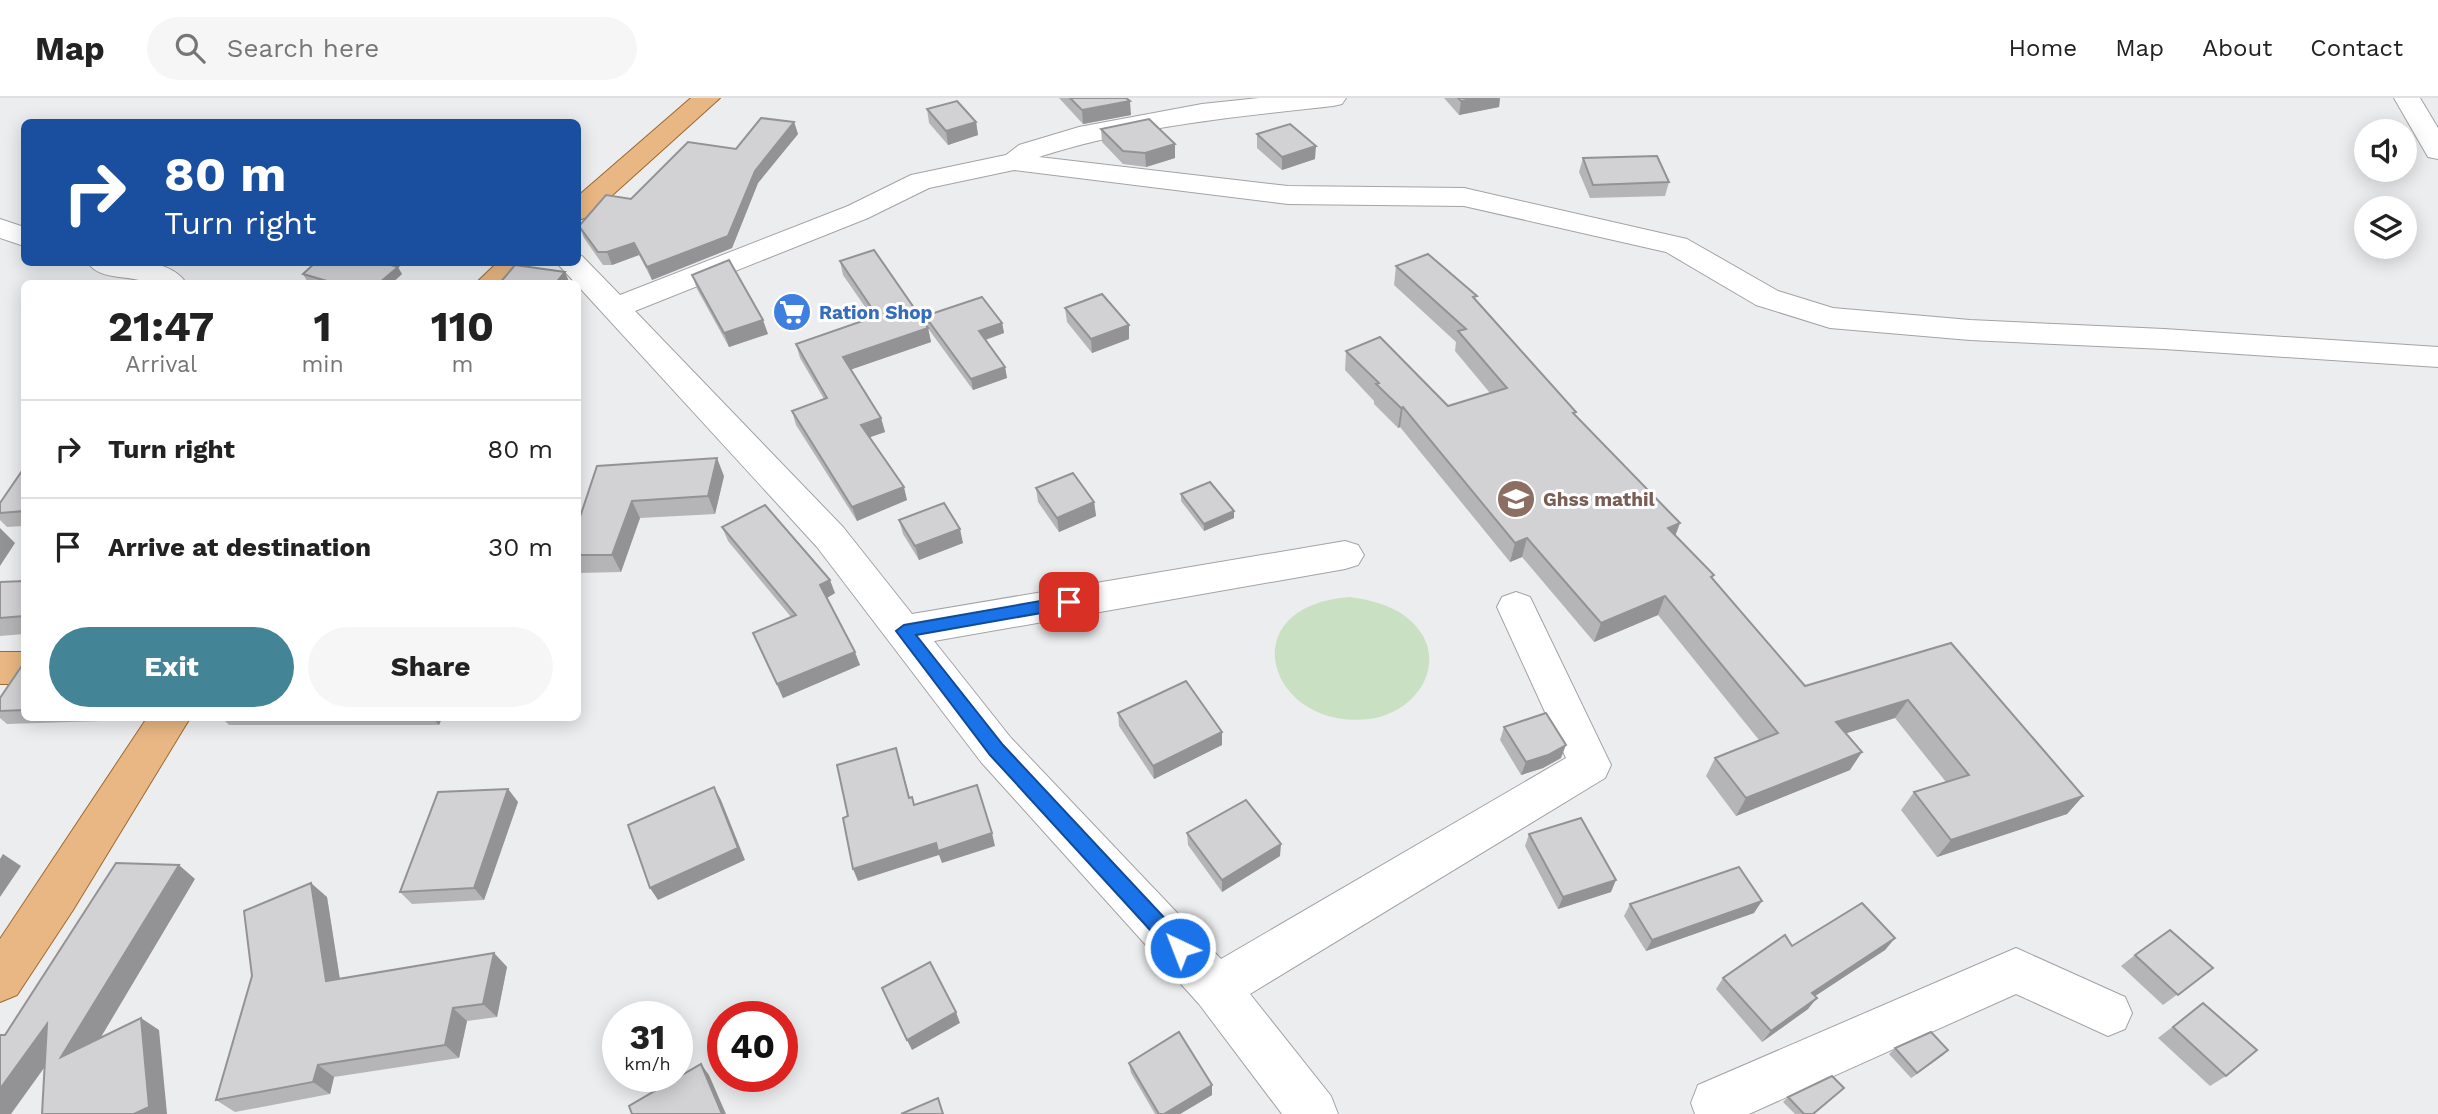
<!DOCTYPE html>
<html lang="en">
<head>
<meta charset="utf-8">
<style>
  body { margin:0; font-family:"Work Sans",sans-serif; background:#f6f6f6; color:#222; height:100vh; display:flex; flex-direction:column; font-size:26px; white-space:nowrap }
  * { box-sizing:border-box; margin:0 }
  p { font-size:23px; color:#767676 }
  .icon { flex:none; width:38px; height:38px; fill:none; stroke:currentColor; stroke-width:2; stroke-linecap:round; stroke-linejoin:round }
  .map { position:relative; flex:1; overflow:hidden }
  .side { position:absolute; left:21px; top:182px; width:560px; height:441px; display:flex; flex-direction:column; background:#fff; border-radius:10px; box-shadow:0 4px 18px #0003 }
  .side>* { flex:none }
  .top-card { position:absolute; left:21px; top:21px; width:560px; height:147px; border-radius:10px; box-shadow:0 4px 18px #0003; background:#1a4fa0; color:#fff; overflow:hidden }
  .fabs { position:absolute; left:2354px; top:21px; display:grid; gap:14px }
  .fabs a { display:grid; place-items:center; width:63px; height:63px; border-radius:50%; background:#fff; box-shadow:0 4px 18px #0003; font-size:35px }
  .speed { position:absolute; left:602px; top:903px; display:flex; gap:14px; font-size:35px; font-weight:700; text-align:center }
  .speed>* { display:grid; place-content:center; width:91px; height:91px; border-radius:50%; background:#fff; box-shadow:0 4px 18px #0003; line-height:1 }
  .speed small { font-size:18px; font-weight:400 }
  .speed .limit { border:10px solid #d22; background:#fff; color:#111 }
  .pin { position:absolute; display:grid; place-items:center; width:60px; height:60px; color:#fff; margin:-30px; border-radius:14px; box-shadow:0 4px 10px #0006 }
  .me { position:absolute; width:77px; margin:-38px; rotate:317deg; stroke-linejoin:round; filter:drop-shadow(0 0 5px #0008) }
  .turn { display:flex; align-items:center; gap:24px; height:147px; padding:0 28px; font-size:32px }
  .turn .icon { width:91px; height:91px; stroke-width:2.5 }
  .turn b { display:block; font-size:49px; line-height:60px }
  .eta { display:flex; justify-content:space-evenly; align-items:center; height:119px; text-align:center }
  .eta b { font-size:42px; font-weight:700; line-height:49px }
  .action { display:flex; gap:14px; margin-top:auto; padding:14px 28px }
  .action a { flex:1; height:80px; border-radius:42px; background:#438497; color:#fff; font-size:28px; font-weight:700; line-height:80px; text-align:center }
  .action a+a { background:#f6f6f6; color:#222 }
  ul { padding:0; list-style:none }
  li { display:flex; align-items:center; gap:21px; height:98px; padding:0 28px; border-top:2px solid #e0e0e0 }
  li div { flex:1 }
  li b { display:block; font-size:26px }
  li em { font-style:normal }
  header { display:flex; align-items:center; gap:42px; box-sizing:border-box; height:98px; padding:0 35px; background:#fff; border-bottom:2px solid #e0e0e0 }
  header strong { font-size:33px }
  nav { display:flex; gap:38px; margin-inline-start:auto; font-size:24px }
  .search { width:490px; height:63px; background:#f6f6f6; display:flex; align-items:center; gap:18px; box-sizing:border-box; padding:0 24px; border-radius:38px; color:#767676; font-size:26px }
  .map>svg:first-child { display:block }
</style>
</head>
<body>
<header>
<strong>Map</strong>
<div class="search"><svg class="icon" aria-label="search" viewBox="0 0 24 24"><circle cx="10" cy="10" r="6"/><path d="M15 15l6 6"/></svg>Search here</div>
<nav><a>Home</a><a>Map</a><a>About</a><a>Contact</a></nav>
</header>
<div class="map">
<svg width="2438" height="1016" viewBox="0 0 2438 1016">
  <rect width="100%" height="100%" fill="#ecedef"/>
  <path fill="#c9e0c3" d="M1350,499C1370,502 1388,506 1405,518C1454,555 1422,614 1369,621C1269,633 1228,508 1350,499Z"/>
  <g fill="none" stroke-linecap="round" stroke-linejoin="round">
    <defs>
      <g id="minor">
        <path d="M1259,0H1346L1342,6L1333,8C1234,19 1134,28 1039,59L1288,88L1464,90L1687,141L1778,193L1833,210L1970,222L2164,231L2438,249V269L2164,251L1970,242L1830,230L1756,207L1666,154L1464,108L1288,106L1014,72L929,90L868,120L635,213L843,429L912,516L1345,443L1358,447L1364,457L1358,467L1345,471L934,543L1011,640L1221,861L1566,660L1497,509L1502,499L1516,494L1530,499L1611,667L1605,680L1250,896L1331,998L1338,1016H1282L1199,906L981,664L817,449L556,164H578V157L582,158L620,197L848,108L911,77L1006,57L1019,47L1079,29L1202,6Z"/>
        <path d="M2394,0H2420L2438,30V61L2428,59Z"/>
        <path d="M0,121L24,129V148L0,140Z"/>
        <path d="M87,164C118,164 167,156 187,186H149C131,175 102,185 87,164Z"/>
        <path d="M2016,850L2125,899L2132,915L2125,931L2108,938L2016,896L1749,1016H1695L1691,1005L1698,987Z"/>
      </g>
      <g id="major">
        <path d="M691,0H720L588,119L578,122V98Z"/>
        <path d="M498,164H532L509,186H475Z"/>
        <rect x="0" y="554" width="24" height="32"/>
        <path d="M147,620H190L73,812L17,897L0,904V841Z"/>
      </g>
    </defs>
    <use href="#minor" stroke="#a3a3a6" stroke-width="2"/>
    <use href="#major" stroke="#9e6930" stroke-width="2"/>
    <use href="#minor" fill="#fff" fill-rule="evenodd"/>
    <use href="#major" fill="#e9b783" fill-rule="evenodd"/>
  </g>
  <g fill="#b5b5b7">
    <path d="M1059,0H1126L1131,17L1083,26Z"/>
    <path d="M1444,0H1500L1499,9L1459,17Z"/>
    <path d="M927,11L976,24L978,37L948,47L929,25Z"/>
    <path d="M794,24L798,36L758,85L732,150L652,182L639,157L612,167H603L584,140L579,128L631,101Z"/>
    <path d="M1101,31L1175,60L1146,69L1123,66L1102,44Z"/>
    <path d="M1257,36L1315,61L1282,72L1257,50Z"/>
    <path d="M1583,60L1669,84L1665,98L1590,100L1579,74Z"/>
    <path d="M840,163L928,230L931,244L851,271L881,320L885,334L870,339L907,402L857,423L796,327L792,313L824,301L800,260L796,246L872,219L843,177Z"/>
    <path d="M1396,168L1476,202L1575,316L1675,437L1805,588L1951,545L2083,698L2067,716L1937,759L1901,712L1914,694L1946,684L1895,620L1846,635L1850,672L1736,718L1706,678L1715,660L1759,642L1658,517L1594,544L1522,459L1510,464L1400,329L1398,330L1374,306V303L1345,272L1346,253L1448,308L1490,295L1455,253L1456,244L1394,187Z"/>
    <path d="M303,176H402L391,186H316L307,183Z"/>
    <path d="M692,177L768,236L729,249L697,191Z"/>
    <path d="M1065,210L1129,241L1092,255L1067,224Z"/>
    <path d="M925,218L1002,225L1004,235L986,242L1005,269L1007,280L973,292L927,229Z"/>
    <path d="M597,368L724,378L715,416L640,420L621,474L578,475V422H579Z"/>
    <path d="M24,370V428L7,429L0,422V405Z"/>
    <path d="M1036,390L1094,404L1096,418L1059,434L1038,404Z"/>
    <path d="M1181,396L1234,413V420L1204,433L1181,403Z"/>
    <path d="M899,422L963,445L919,462L903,436Z"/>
    <path d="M722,429L835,495L827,500L860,567L783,600L759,548L791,519L728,443Z"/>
    <path d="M24,483V536L0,538V484Z"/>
    <path d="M24,569V620H103L101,623L7,626L0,620V600Z"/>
    <path d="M1118,615L1222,634V647L1154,681L1119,628Z"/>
    <path d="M222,620H442L439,627H229Z"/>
    <path d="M1504,629L1561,660L1543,670L1521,677L1500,642Z"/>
    <path d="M508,691L518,704L484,802L412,806L400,794Z"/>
    <path d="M1187,735L1280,758L1222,794L1188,747Z"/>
    <path d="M1529,736L1611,794L1558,811L1525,748Z"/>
    <path d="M327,799L340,881L494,855L507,869L497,919L467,923L459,960L334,979L330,996L235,1014L216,1002Z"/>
    <path d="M1630,806L1754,815L1646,853L1624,818Z"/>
    <path d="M1895,840L1885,852L1815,898L1808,911L1762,944L1716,891L1723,880L1792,848Z"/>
    <path d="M2135,857L2213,870L2163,907L2121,868Z"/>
    <path d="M2203,905L2226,978L2210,988L2158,940Z"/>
    <path d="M1895,950L1943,957L1911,980L1889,956Z"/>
    <path d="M1129,965L1212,997L1180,1016H1155L1131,975Z"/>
    <path d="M1844,990L1814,1016H1795L1783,1004L1788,999Z"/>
  </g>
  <g fill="#939395">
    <path d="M1478,0H1500L1499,9L1459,17L1461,3Z"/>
    <path d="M1130,3L1131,17L1083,26L1082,12Z"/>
    <path d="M794,24L798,36L758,85L732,150L652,182L647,169L755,73Z"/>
    <path d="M976,24L978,37L948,47L946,33Z"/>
    <path d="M1175,46V60L1146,69L1145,55Z"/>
    <path d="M1316,48L1315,61L1282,72V59Z"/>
    <path d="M634,145L639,157L612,167L607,154Z"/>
    <path d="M398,169L402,176L391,186H378Z"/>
    <path d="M565,174L570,186H555Z"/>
    <path d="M763,222L768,236L729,249L724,235Z"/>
    <path d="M1002,225L1004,235L981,243L979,233Z"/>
    <path d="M1129,227V241L1092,255L1091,241Z"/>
    <path d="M928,230L931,244L847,273L843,259Z"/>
    <path d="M1005,269L1007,280L973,292L971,281Z"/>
    <path d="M1403,309L1400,329L1398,330L1401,310Z"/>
    <path d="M881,320L885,334L865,341L861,327Z"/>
    <path d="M717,360L724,378L715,416L708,398Z"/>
    <path d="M904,389L907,402L857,423L852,409Z"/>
    <path d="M632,403L640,420L621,474L612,457Z"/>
    <path d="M1094,404L1096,418L1059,434L1057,420Z"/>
    <path d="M1234,413V420L1204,433V426Z"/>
    <path d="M1680,425L1673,444L1668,430Z"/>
    <path d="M0,430L15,445L0,468Z"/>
    <path d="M960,431L963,445L919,462L915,448Z"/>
    <path d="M1527,440L1522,459L1510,464L1515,445Z"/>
    <path d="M830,482L835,495L825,501L820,487Z"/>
    <path d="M1665,498L1658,517L1594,544L1601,525Z"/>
    <path d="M855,554L860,567L783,600L777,586Z"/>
    <path d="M1908,602L1895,620L1825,642L1836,624Z"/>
    <path d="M433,620H442L439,627Z"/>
    <path d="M1222,634V647L1154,681L1153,668Z"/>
    <path d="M1566,647L1561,660L1543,670L1521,677L1526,664Z"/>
    <path d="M896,650L900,663L913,712L909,700Z"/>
    <path d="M1862,654L1850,672L1736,718L1746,700Z"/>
    <path d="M714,689L721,702L745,762L658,802L650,790Z"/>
    <path d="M508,691L518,704L484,802L474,790Z"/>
    <path d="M2083,698L2067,716L1937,759L1951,742Z"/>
    <path d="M992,735L995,748L942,765L939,757L858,783L853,771L936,745Z"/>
    <path d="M1281,746L1280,758L1222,794V782Z"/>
    <path d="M3,756L21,768L0,799V761Z"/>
    <path d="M179,767L195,781L82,971L61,959Z"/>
    <path d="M1616,782L1611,794L1558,811L1563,799Z"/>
    <path d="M311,785L327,799L342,896L326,883Z"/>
    <path d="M1762,803L1754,815L1646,853L1652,842Z"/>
    <path d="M1895,840L1885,852L1803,906L1812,895Z"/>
    <path d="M494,855L507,869L497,919L483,906Z"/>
    <path d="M1817,900L1808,911L1762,944L1771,933Z"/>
    <path d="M453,910L467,923L459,960L445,947Z"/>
    <path d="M956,914L960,925L912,952L907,942Z"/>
    <path d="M141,920L159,932L167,1016H134Z"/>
    <path d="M47,926L67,938L11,1016H0V990Z"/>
    <path d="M1948,952L1943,957L1911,980L1917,975Z"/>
    <path d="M701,966L709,977L726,1016H722Z"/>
    <path d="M318,967L334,979L330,996L313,984Z"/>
    <path d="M1212,987V997L1180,1016H1164Z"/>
  </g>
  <g fill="#d2d2d5" stroke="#939395" stroke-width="2">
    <path d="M1070,0H1126L1130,3L1082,12Z"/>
    <path d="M1458,0H1478L1461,3Z"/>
    <path d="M957,3L976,24L946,33L927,11Z"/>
    <path d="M761,20L794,24L755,73L728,138L647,169L634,145L607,154H598L579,128L606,97L631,101L688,44L736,51Z"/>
    <path d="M1149,21L1175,46L1145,55L1123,53L1101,31Z"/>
    <path d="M1290,26L1316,48L1282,59L1257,36Z"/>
    <path d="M1657,58L1669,84L1593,87L1583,60Z"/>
    <path d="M874,152L928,230L843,259L881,320L861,327L904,389L852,409L792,313L827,300L796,246L877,218L840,163Z"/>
    <path d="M1428,156L1477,198L1473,199L1576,314L1573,315L1680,425L1668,430L1714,477L1711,479L1805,588L1951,545L2083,698L1951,742L1914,694L1969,677L1908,602L1836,624L1862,654L1746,700L1715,660L1778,635L1665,498L1601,525L1527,440L1515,445L1403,309L1401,310L1376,286L1379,285L1346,253L1380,239L1448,308L1507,290L1458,233L1466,231L1396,168Z"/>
    <path d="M729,162L763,222L724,235L692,177Z"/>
    <path d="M316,164H380L398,169L378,186H337L303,176Z"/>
    <path d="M515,167L565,174L555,186H499Z"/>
    <path d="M1102,196L1129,227L1091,241L1065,210Z"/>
    <path d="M982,199L1002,225L979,233L1005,269L971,281L925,218Z"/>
    <path d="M717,360L708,398L632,403L612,457H578V422H579L597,368Z"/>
    <path d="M24,370V413L0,415V405Z"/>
    <path d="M1073,375L1094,404L1057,420L1036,390Z"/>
    <path d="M1210,384L1234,413L1204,426L1181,396Z"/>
    <path d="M944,405L960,431L915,448L899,422Z"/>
    <path d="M765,407L830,482L820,487L855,554L777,586L753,535L796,517L722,429Z"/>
    <path d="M24,483V518L0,520V484Z"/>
    <path d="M21,569H24V612L0,613V600Z"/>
    <path d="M1186,583L1222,634L1153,668L1118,615Z"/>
    <path d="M1546,615L1566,647L1548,657L1526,664L1504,629Z"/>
    <path d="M896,650L909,700L912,699L914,707L977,687L992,735L938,753L936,745L853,771L843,720L848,718L837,667Z"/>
    <path d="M714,689L738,750L650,790L628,727Z"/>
    <path d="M508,691L474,790L400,794L438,694Z"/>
    <path d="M1246,702L1281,746L1222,782L1187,735Z"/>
    <path d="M1581,720L1616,782L1563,799L1529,736Z"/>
    <path d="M116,765L179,767L61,959L141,920L149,1009L134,1016H42L47,926L0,991V937H5Z"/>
    <path d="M1739,769L1762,803L1652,842L1630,806Z"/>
    <path d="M311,785L326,883L494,855L483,906L453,910L445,947L318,967L313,984L216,1002L252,878L244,813Z"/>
    <path d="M1862,805L1895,840L1812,895L1817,900L1771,933L1723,880L1785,837L1792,848Z"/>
    <path d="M2170,832L2213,870L2178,897L2135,857Z"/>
    <path d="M930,864L956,914L907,942L882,890Z"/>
    <path d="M2203,905L2257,952L2226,978L2173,929Z"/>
    <path d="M1179,934L1212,987L1164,1016H1159L1129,965Z"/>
    <path d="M1931,934L1948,952L1917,975L1895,950Z"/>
    <path d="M701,966L722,1016H632L629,1008Z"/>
    <path d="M1832,978L1844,990L1813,1016H1804L1788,999Z"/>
    <path d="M938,1000L943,1016H901Z"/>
  </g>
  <path fill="#1a73e8" stroke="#114b97" stroke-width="2" d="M1069,498L1075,500L1077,504L1075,509L916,537L1003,647L1187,844L1189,850L1187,857L1180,859L1173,857L990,657L896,533L904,527Z"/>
  <defs>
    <symbol id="supermarket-disc" viewBox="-11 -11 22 22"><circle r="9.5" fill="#3f7fe0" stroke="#fff"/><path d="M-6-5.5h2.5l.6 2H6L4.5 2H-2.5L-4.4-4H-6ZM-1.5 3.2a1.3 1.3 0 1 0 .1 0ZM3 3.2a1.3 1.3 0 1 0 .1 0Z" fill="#fff"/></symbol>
    <symbol id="school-disc" viewBox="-11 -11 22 22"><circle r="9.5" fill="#8d6e63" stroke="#fff"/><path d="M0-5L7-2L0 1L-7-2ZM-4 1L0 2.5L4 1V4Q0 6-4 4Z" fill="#fff"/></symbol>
  </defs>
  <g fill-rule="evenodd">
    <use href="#supermarket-disc" x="770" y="192" width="44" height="44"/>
    <use href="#school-disc" x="1494" y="379" width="44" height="44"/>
  </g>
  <g text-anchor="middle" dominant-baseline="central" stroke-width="6" stroke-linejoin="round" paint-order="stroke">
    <g font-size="19" font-weight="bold" fill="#366cbe" stroke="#fff" text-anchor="start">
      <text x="819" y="214">Ration Shop</text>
    </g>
    <g font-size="19" font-weight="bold" fill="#785e54" stroke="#fff" text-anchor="start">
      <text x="1543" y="401">Ghss mathil</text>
    </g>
  </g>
</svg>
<div class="fabs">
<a><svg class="icon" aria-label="sound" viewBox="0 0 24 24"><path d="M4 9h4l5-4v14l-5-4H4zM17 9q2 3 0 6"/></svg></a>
<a><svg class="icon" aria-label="layers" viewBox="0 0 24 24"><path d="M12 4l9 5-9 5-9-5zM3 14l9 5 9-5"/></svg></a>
</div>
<div class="speed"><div>31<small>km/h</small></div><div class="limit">40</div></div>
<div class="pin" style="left:1069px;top:504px;background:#d93025"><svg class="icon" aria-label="arrive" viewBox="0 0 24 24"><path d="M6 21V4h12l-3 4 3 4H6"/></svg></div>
<svg class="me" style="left:1180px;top:850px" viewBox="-20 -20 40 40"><circle r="17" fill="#1a73e8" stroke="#fff" stroke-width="3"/><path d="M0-11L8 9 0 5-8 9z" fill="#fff"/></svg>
<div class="top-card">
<div class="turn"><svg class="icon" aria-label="right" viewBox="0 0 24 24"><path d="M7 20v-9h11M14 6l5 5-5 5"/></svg><div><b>80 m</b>Turn right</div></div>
</div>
<section class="side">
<div class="eta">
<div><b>21:47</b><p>Arrival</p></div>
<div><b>1</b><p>min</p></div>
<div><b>110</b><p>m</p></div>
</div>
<ul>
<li><svg class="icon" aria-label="right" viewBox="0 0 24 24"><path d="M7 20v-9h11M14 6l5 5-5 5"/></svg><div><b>Turn right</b></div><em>80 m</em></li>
<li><svg class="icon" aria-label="arrive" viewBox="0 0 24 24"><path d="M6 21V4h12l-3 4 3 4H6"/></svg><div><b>Arrive at destination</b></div><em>30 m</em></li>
</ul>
<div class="action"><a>Exit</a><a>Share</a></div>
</section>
</div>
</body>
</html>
